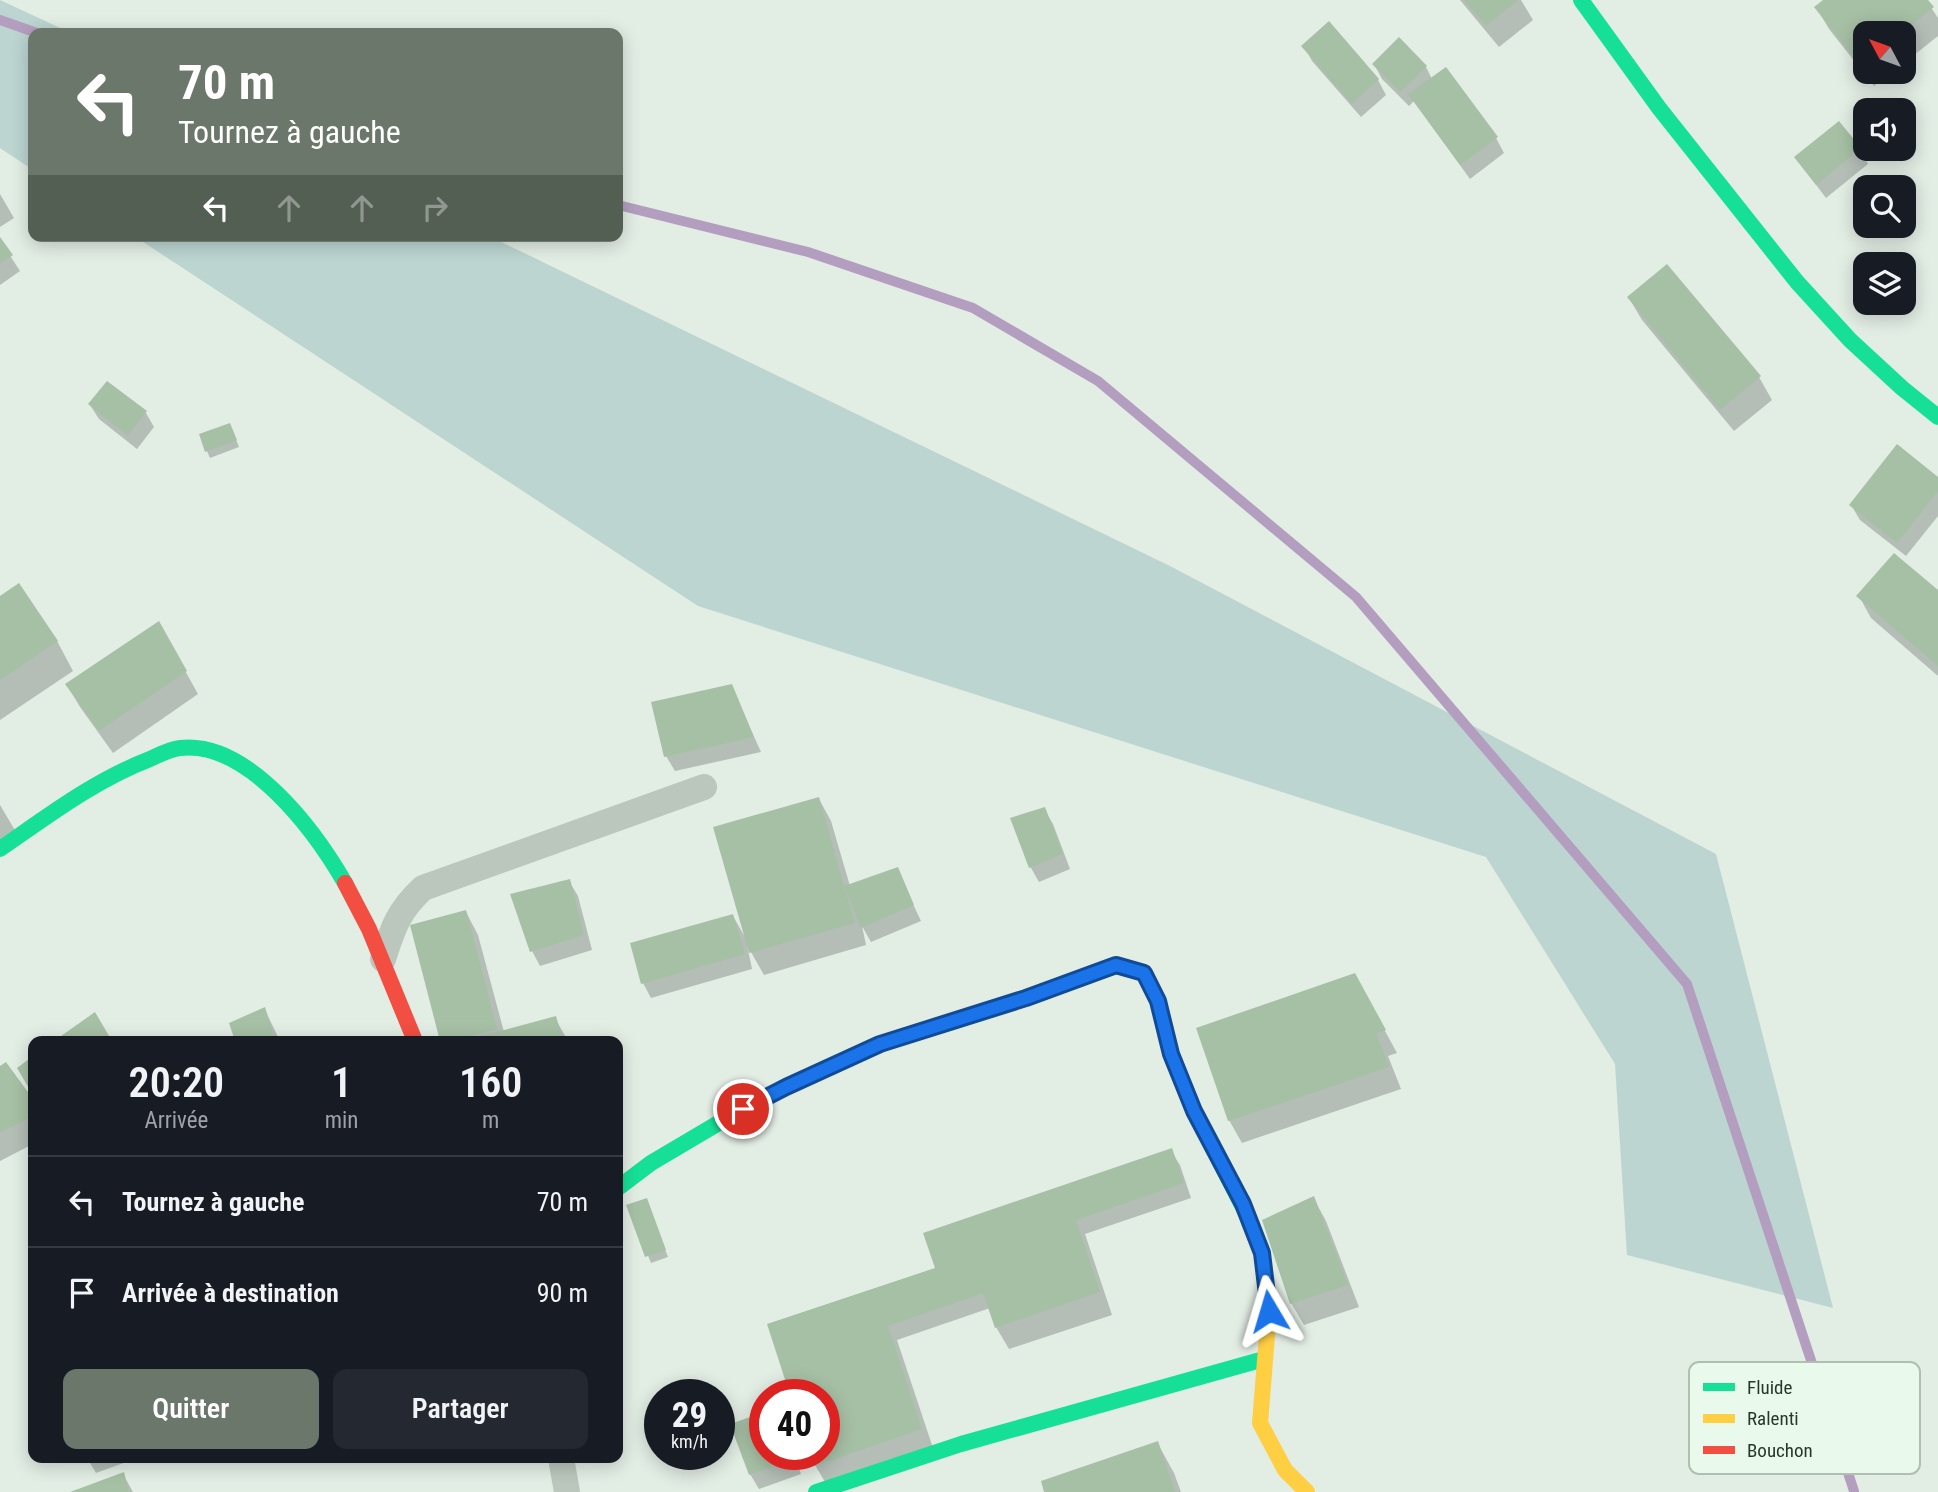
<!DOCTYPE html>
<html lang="fr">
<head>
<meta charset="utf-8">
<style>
  body { margin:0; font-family:"Roboto Condensed",sans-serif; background:#242831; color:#f1f3f6; height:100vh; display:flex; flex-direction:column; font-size:26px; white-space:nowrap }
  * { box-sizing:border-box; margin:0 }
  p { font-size:23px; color:#9ea1a6 }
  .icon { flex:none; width:38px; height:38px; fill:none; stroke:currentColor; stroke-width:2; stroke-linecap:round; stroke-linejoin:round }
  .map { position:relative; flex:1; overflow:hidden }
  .sheet { position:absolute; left:28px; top:1036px; width:595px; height:427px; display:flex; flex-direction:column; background:#171b24; border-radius:14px; box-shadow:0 4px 18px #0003 }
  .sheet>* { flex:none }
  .hud { position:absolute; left:28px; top:28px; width:595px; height:214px; border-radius:14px; box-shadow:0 4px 18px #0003; background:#6a776a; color:#fff; overflow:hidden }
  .needle { width:46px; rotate:311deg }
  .buttons { position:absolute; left:1853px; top:21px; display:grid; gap:14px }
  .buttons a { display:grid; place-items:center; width:63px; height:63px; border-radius:14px; background:#171b24; box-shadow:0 4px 18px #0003; font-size:35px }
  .speed { position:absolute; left:644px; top:1379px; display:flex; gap:14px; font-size:35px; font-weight:700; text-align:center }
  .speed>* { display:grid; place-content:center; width:91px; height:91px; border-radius:50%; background:#171b24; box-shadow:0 4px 18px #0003; line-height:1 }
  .speed small { font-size:18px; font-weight:400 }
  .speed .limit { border:10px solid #d22; background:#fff; color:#111 }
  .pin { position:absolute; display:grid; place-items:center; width:60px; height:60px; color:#fff; margin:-30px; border:4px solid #fff; border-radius:50%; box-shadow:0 2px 7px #0007 }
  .me { position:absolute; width:77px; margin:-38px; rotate:353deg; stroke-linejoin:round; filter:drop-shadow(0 0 5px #0008) }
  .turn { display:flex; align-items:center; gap:24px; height:147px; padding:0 35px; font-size:32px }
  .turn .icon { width:91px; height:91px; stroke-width:2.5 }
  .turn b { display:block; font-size:49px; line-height:60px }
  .lanes { display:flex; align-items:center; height:66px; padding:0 35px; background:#0003; justify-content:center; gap:35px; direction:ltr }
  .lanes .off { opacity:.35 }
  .eta { display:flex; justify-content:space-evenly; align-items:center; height:119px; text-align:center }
  .eta b { font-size:42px; font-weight:600; line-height:49px }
  .cta { display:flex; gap:14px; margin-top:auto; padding:14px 35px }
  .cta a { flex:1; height:80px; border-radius:14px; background:#6a776a; color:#fff; font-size:28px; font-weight:600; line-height:80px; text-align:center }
  .cta a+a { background:#242831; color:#f1f3f6 }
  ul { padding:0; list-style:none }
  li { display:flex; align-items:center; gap:21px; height:91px; padding:0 35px; border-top:2px solid #363941 }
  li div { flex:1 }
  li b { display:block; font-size:26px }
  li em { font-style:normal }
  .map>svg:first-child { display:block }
</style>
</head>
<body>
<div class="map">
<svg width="1938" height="1492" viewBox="0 0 1938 1492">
  <rect width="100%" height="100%" fill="#e2ede4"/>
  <g fill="#bcd5d1">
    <path d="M0,0L71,33H33V170L0,148Z"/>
    <path d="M134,236H489L1170,566L1716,854L1833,1308L1627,1255L1615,1064L1486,857L698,606Z"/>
  </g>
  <g fill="#0003">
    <path d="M1460,0H1521L1533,20L1499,47Z"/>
    <path d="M1826,0H1926L1938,18V36L1904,63V33H1866V72H1893L1874,86L1829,29L1816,7Z"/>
    <path d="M1399,40L1426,67L1432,79L1496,138L1504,153L1470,179L1414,101L1409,106L1382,79L1374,64Z"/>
    <path d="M1304,46L1378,80L1386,95L1361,117L1312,61Z"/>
    <path d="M1838,123L1860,149L1868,164L1826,198L1796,158Z"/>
    <path d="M0,194L14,218L0,227Z"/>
    <path d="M0,240L20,271L0,285Z"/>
    <path d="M1629,298L1759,377L1772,400L1734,431L1642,320Z"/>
    <path d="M90,405L146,413L154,427L137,449L99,419Z"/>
    <path d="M233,432L239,447L210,458L207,451Z"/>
    <path d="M1938,479V516L1906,556L1860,520L1851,505Z"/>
    <path d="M1938,592V676L1871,618L1859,596Z"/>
    <path d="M0,598L57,641L73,671L0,720Z"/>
    <path d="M159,624L198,694L113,753L80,707L67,685Z"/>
    <path d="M731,686L761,752L675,771L666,756Z"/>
    <path d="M819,799L831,821L850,886L897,870L921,921L871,942L862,926L866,945L764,975L747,945L752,969L651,998L643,983L733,916L745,937Z"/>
    <path d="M0,805L19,837L0,850Z"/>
    <path d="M1044,809L1053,824L1070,869L1039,882L1031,868L1012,819Z"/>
    <path d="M569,881L578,896L592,950L540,966L532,951Z"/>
    <path d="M466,912L478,935L504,1032L555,1018L568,1041H442L412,926Z"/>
    <path d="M1367,998L1397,1053L1388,1056L1401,1089L1242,1143L1229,1120Z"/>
    <path d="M265,1010L280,1041H237L231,1024Z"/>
    <path d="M6,1064L33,1102V1144L0,1161V1068Z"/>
    <path d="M1171,1151L1180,1165L1191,1198L1085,1234L1112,1315L1009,1349L996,1327L990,1308L897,1340L934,1451L828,1487L815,1465L824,1454V1395L937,1269Z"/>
    <path d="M1314,1199L1326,1221L1359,1307L1304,1325L1291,1303Z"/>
    <path d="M646,1200L668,1257L651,1263L628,1206Z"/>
    <path d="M1158,1444L1174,1473L1181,1492H1046Z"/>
    <path d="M765,1454H794L801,1474L759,1489L750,1474Z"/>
    <path d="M87,1458H132V1460L96,1473Z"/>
    <path d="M123,1474L133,1492H75Z"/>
  </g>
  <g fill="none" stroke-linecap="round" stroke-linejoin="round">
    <g stroke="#b49ebf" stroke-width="10">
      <path d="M0,20L37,33"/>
      <path d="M618,205L808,252L973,308L1098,381L1356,597L1687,984L1854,1491"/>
    </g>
  </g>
  <g fill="#a6c0a5">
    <path d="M1464,0H1518L1486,26Z"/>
    <path d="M1823,0H1928L1934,7L1901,33H1866V61L1860,65L1814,7Z"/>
    <path d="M1329,21L1379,79L1352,104L1301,46Z"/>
    <path d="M1399,37L1427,66L1400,92L1372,64Z"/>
    <path d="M1446,67L1498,137L1460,165L1408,94Z"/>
    <path d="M1839,121L1861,148L1816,185L1794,157Z"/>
    <path d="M0,237L13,255L0,264Z"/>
    <path d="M1667,264L1761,376L1720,410L1627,297Z"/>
    <path d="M107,381L147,411L128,436L88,404Z"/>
    <path d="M230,423L237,440L205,452L199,434Z"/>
    <path d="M1897,444L1938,477V491L1897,543L1849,505Z"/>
    <path d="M1894,553L1938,590V666L1856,596Z"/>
    <path d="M19,583L58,641L0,680V596Z"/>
    <path d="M159,621L187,671L99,731L65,684Z"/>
    <path d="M732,684L754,737L664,757L651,702Z"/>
    <path d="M819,797L844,886L898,867L914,905L861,928L844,886L855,923L749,953L713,827Z"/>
    <path d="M1045,807L1063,854L1029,868L1010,818Z"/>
    <path d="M570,879L584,935L530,952L510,894Z"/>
    <path d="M466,910L497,1029L450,1041H440L410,925Z"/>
    <path d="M733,914L745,954L641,984L630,943Z"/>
    <path d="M1355,973L1386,1030L1376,1033L1389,1067L1228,1121L1196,1028Z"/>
    <path d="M265,1007L275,1041H235L229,1023Z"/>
    <path d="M95,1012L112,1041H54Z"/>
    <path d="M556,1016L563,1041H467V1040Z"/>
    <path d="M33,1056V1095L17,1068Z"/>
    <path d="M6,1062L33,1099V1116L0,1133V1066Z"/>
    <path d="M1172,1148L1184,1183L1076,1220L1100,1292L995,1328L983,1293L888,1326L922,1429L814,1466L810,1454H824V1395H790L767,1324L935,1268L923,1233Z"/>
    <path d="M1314,1196L1348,1285L1290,1304L1262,1220Z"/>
    <path d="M647,1198L666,1250L645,1257L626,1205Z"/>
    <path d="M765,1412V1454H792L794,1459L749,1475L730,1424Z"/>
    <path d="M1158,1441L1175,1492H1044L1041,1481Z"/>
    <path d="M124,1472L129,1492H70Z"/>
  </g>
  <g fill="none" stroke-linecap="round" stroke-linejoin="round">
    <g stroke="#bbc6bc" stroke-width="26">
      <path d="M383,959C393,928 398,911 423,888L704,787"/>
      <path d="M561,1458L567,1492"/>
    </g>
    <g stroke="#16e098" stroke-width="16">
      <path d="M1581,0L1659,108L1797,282L1850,340L1902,388L1938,417"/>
      <path d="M0,849C48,816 95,780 150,759C159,755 170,749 180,748C248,740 315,831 345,883"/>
      <path d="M618,1188L651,1163L722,1121L786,1087L880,1044L1004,1005L1116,966L1144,973L1158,1001L1171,1054L1194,1111L1246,1213"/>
      <path d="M816,1492L961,1444L1264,1359"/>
    </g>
    <path stroke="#ffcf43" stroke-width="16" d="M1246,1213L1262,1253L1269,1311L1260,1423L1285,1470L1307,1492"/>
    <path stroke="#f24e42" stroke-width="16" d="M345,883L369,929L415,1041"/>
  </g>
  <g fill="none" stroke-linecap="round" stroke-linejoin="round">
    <defs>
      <path id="route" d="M743,1109L786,1087L880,1044L1026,998L1116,965L1144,973L1158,1001L1171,1054L1194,1111L1243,1204L1262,1253L1269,1311"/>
    </defs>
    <use href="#route" stroke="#114b97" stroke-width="18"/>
    <use href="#route" stroke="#1a73e8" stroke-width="12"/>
  </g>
  <rect x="1689" y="1362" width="231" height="112" rx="10" fill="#e9faed" stroke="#afc0b2" stroke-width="2"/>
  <rect x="1703" y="1383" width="32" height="8" fill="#16e098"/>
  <rect x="1703" y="1414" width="32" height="9" fill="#ffcf43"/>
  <rect x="1703" y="1446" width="32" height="8" fill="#f24e42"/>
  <g font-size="19" fill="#293729">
    <text x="1747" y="1394">Fluide</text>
    <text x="1747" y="1425">Ralenti</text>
    <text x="1747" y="1457">Bouchon</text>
  </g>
</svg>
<div class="buttons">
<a><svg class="needle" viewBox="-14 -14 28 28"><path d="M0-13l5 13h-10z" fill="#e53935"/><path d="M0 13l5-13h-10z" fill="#9ea1a6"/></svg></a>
<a><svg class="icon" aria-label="sound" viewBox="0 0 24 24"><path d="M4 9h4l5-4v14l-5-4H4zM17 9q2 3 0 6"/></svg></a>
<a><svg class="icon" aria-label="search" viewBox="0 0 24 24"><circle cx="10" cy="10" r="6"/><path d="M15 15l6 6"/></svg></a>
<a><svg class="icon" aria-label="layers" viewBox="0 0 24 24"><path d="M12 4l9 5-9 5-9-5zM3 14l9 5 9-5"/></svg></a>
</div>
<div class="speed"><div>29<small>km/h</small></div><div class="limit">40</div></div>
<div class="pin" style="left:743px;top:1109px;background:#d93025"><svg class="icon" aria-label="arrive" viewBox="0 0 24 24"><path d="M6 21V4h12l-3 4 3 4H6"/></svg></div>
<svg class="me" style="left:1269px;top:1311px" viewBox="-20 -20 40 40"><path d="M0-17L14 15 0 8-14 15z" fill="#1a73e8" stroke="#fff" stroke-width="4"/></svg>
<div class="hud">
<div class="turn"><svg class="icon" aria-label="left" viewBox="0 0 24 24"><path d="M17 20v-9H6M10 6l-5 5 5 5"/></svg><div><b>70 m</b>Tournez à gauche</div></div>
<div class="lanes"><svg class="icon" aria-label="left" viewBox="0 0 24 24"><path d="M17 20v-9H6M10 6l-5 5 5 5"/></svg><svg class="icon off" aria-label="ahead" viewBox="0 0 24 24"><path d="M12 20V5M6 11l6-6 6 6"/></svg><svg class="icon off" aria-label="ahead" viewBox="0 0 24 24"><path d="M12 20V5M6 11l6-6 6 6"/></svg><svg class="icon off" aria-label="right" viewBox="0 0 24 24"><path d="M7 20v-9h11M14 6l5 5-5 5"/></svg></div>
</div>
<section class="sheet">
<div class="eta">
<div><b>20:20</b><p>Arrivée</p></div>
<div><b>1</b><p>min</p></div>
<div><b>160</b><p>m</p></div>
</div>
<ul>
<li><svg class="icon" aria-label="left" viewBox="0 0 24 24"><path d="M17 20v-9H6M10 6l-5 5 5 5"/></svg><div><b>Tournez à gauche</b></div><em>70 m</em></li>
<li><svg class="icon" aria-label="arrive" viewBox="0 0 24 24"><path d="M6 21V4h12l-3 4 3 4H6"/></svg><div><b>Arrivée à destination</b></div><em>90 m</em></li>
</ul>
<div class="cta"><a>Quitter</a><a>Partager</a></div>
</section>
</div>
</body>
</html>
